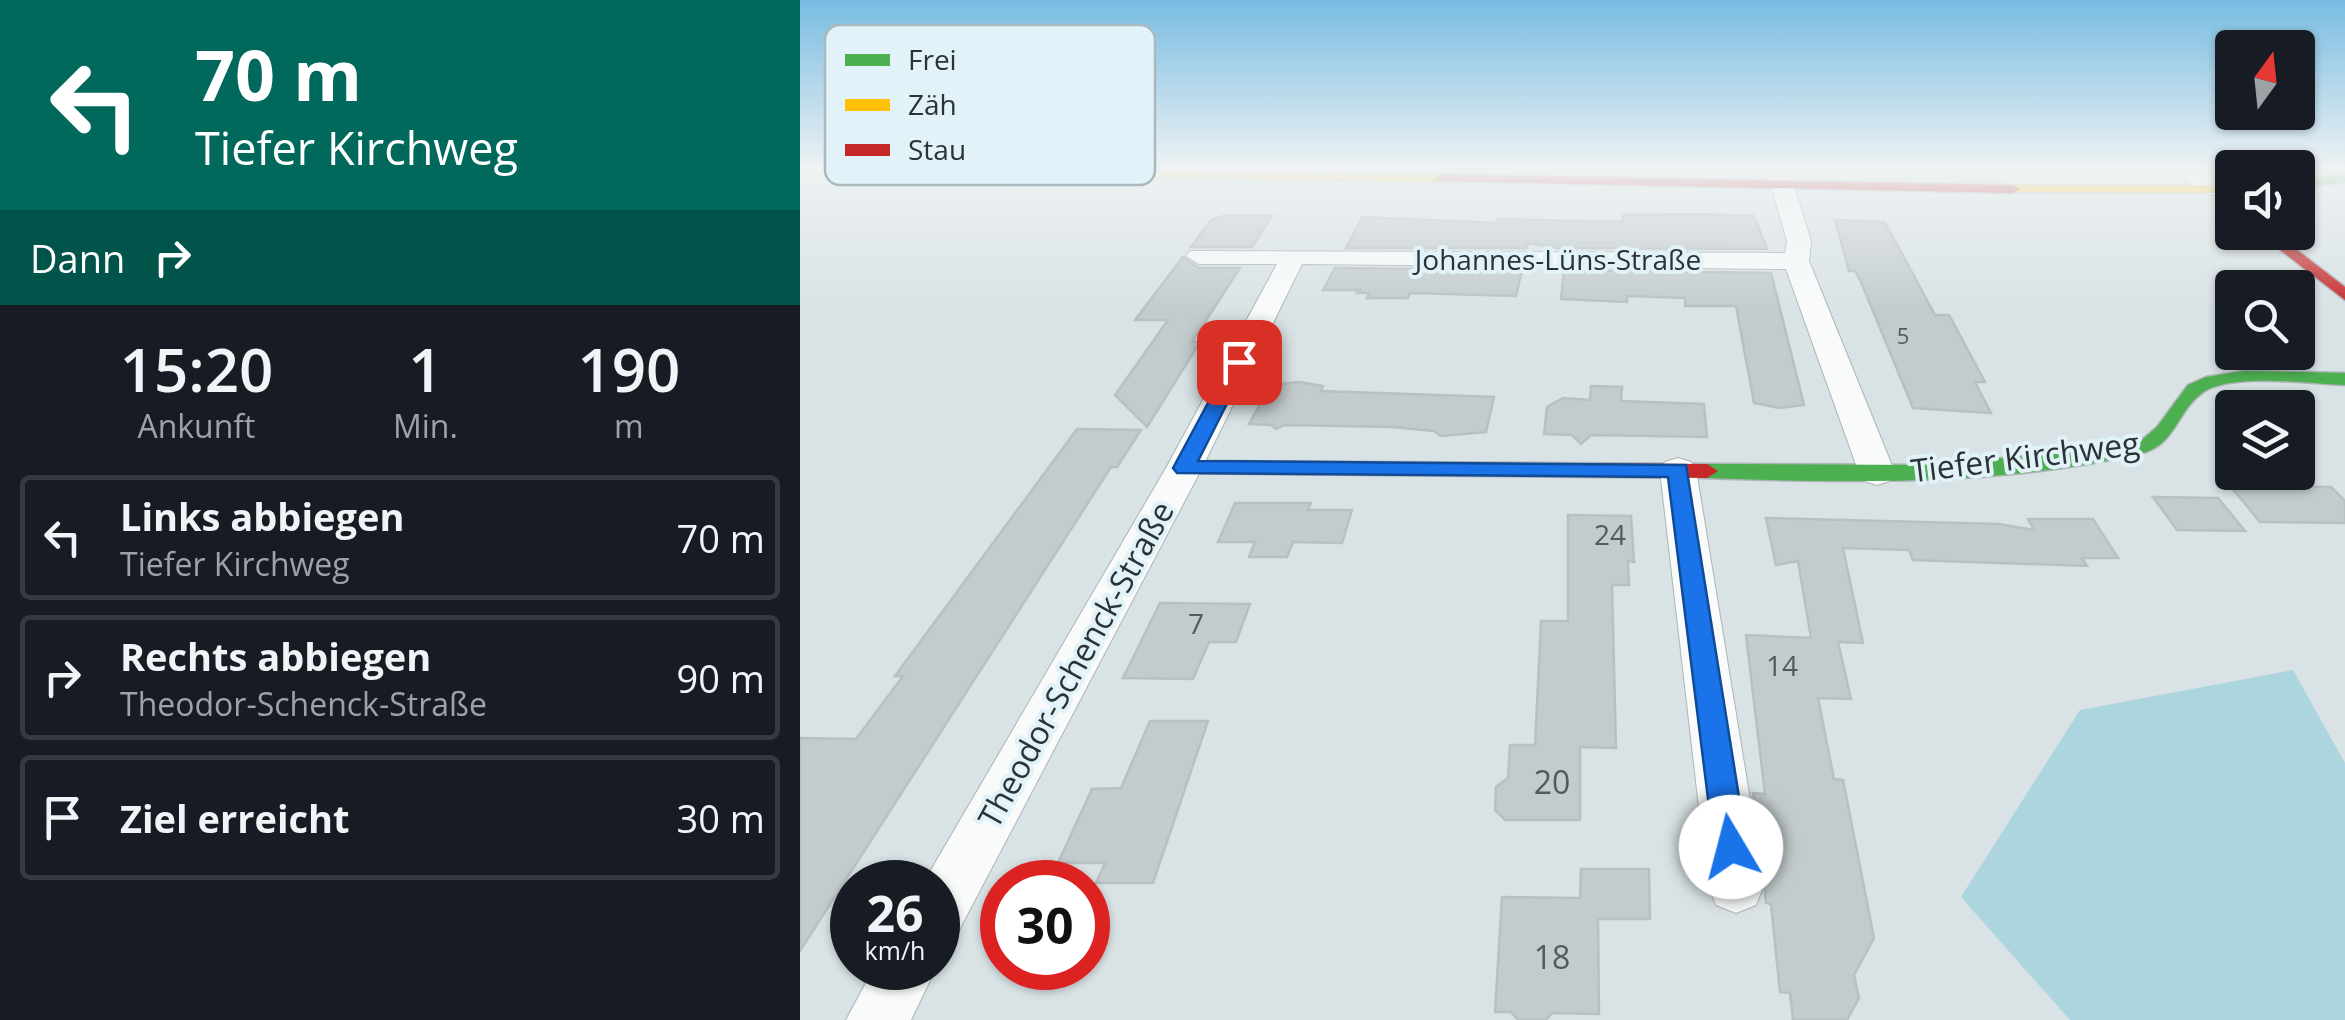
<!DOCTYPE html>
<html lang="de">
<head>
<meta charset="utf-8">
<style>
  body { margin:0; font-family:"Open Sans",sans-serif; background:#242831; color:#f1f3f6; height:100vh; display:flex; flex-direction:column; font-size:38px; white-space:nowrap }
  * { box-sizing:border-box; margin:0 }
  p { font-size:32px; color:#9ea1a6 }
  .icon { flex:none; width:55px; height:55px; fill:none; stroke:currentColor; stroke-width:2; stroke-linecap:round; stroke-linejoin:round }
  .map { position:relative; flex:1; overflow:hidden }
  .sheet { display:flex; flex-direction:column; background:#171b24; width:800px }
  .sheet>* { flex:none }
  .hud { background:#00695c; color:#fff; overflow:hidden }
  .needle { width:65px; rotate:15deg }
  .fabs { position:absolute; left:1415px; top:30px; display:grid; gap:20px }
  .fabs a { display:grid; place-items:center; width:100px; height:100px; border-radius:10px; background:#171b24; box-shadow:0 2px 8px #0004; font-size:50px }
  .speed { position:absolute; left:30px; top:860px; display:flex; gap:20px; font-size:50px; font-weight:700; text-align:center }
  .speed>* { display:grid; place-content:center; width:130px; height:130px; border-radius:50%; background:#171b24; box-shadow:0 2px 8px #0004; line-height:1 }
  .speed small { font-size:25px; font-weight:400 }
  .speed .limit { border:15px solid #d22; background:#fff; color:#111 }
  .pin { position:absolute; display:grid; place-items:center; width:85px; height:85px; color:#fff; margin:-42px; border-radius:20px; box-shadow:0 5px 15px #0006 }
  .me { position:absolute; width:110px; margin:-55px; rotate:352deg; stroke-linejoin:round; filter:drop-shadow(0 0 8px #0008) }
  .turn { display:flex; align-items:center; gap:35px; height:210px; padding:0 30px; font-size:45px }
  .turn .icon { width:130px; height:130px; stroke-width:2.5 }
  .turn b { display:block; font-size:70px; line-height:85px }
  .then { display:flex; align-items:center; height:95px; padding:0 30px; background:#0003; gap:20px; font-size:38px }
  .eta { display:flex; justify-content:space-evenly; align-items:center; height:170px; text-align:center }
  .eta b { font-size:60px; font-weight:600; line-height:70px }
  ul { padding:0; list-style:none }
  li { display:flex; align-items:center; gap:30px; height:125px; margin:0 20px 15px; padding:0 10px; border:5px solid #363941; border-radius:10px }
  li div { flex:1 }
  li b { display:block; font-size:38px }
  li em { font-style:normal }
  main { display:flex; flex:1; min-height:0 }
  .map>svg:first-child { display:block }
</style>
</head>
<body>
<main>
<section class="sheet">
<div class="hud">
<div class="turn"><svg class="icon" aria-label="left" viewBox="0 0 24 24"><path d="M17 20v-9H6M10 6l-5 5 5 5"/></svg><div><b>70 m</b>Tiefer Kirchweg</div></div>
<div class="then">Dann<svg class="icon" aria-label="right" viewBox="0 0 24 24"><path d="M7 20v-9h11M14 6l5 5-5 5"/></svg></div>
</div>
<div class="eta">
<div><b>15:20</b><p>Ankunft</p></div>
<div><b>1</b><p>Min.</p></div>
<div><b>190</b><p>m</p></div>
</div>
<ul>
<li><svg class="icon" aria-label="left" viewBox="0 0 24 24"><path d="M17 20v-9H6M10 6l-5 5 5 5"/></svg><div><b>Links abbiegen</b><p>Tiefer Kirchweg</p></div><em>70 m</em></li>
<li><svg class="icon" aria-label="right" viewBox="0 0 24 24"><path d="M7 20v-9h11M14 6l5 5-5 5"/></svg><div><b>Rechts abbiegen</b><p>Theodor-Schenck-Straße</p></div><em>90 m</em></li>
<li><svg class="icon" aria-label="arrive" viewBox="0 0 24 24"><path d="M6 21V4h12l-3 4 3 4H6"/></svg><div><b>Ziel erreicht</b></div><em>30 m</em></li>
</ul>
</section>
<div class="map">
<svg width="1545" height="1020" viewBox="0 0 1545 1020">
  <rect width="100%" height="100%" fill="#d9e2e5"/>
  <path fill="#acd5e0" d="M1493,670L1545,763V1020H1270L1161,897L1280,710Z"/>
  <g fill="#c3cbcd" stroke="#b9c0c2" stroke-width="2.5">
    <path d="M896,214L954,216L967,249L758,248L728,243L727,248H546L562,217L697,223L698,219L822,222L823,215Z"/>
    <path d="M422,216H472L452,247H391L411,220Z"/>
    <path d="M1035,220L1085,222L1135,315H1149L1185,382H1175L1191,413L1113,408L1061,282L1055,271H1049Z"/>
    <path d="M383,257L399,268H440L392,342H400L347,427L315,395L368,320H335Z"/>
    <path d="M535,268L722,270L716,296L610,293L608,298H567L569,293H557L560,290H523Z"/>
    <path d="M764,270L971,273L1004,405L979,408L954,403L936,306H885V298L827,296V302L761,299Z"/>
    <path d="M499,382L523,386L521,391L694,397L686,432L641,436L634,431L592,427L484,425L476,429L471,425L449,424L471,385Z"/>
    <path d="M791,386L822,387L821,401L904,404L907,437L791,435L781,444L772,435L744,434L747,407L763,398L790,400Z"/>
    <path d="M277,429L341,430L317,467H311L0,951V738L56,739L103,676H95Z"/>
    <path d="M1469,486L1531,487L1545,501V523L1460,522L1432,488Z"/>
    <path d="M1353,497L1418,498L1445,531L1377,530Z"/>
    <path d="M435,503H511L508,510H552L542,543L493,542L487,557H449L455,542H418Z"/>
    <path d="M768,515L831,516L834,562L828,561L829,585H812L816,748L780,747V820H705L695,810L696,787L708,778L710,745H735L741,621H768Z"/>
    <path d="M966,518L1199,524L1234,530L1228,519H1293L1318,558H1282L1287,566L1113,560L1109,550L1043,548L1063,643L1038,642L1051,699L1018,698L1034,779L1043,780L1074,938L1054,975L1059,998L1047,1020H993L990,993L980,992L971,904L966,903L965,894L966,875L974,865L970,827L956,816L953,793L965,794L946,635L1011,638L998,561L976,565Z"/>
    <path d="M360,603L450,604L436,642H409L393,679L323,678Z"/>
    <path d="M350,721H408L353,883H296L305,863H258L292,789L321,788Z"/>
    <path d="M781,869H849L850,919H798L799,1014L752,1013L746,1020H718L711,1012H695L702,897L780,898Z"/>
  </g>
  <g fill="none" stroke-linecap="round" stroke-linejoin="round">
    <defs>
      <g id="street">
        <path d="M966,168H988L1011,241L1009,261L1095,473L1090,481L1077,485L1064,481L1059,473L986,269L502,264L402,468L158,932L138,940V882H124L366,468L477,264H399L386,256L390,251L985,253L987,241Z"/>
        <path d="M1365,168H1392L1428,190L1425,195H1409Z"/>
        <path d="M878,458L891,462L896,470L964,885L956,905L936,913L916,905L908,885L860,470L865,462Z"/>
        <path d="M74,968H136L111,1020H46Z"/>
      </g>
      <g id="fast">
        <path d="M1545,174V182L1498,188V180Z"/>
        <path d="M1444,371L1545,373V385C1511,384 1430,372 1402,393C1376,412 1376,446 1339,454C1198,486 1050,483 907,478L896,471L907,464L1123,465L1287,451L1342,440L1357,427L1388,385L1406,377Z"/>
      </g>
      <g id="slow">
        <path d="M59,168L641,174L648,178L641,182L65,172Z"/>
        <path d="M1213,185H1432V193L1208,192V186Z"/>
      </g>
      <g id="jam">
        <path d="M641,174L1213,185L1220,189L1213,193L636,181V175Z"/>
        <path d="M1457,232H1474L1545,287V300Z"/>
        <path d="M384,461L907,464L918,471L907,478L376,473L373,468L376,463Z"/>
      </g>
    </defs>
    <use href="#street" stroke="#acb4b6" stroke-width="2"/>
    <use href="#fast" stroke="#acb4b6" stroke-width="3"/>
    <use href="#slow" stroke="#acb4b6" stroke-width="3"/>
    <use href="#jam" stroke="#acb4b6" stroke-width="3"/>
    <use href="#street" fill="#f9fbfb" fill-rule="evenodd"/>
    <use href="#fast" fill="#4caf50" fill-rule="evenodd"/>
    <use href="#slow" fill="#ffc107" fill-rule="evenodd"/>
    <use href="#jam" fill="#c62828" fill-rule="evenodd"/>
  </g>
  <linearGradient id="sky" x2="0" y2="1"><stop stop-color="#78bce2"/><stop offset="0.54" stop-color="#eef2f3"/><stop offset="1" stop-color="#eef2f3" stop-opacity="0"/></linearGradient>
  <rect width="1545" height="311" fill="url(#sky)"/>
  <path fill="#1a73e8" stroke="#114b97" stroke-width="2.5" d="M439,356L448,362L398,461L886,465L947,847L942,858L931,863L919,858L914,847L868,477L377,473L373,468L430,362Z"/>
  <g text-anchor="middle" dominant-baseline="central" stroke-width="8" stroke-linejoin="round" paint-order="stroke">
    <g font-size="22" fill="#535a5c">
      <text x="1103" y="335">5</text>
    </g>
    <g font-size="28" fill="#2c3335" stroke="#e1f3f8">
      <text x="758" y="259">Johannes-Lüns-Straße</text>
    </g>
    <g font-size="28" fill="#535a5c">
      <text x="810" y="534">24</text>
      <text x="396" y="623">7</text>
      <text x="982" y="665">14</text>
    </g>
    <g font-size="32" fill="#2c3335" stroke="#e1f3f8">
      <text transform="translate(1225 456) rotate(-7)">Tiefer Kirchweg</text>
      <text transform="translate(275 664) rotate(-61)">Theodor-Schenck-Straße</text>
    </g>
    <g font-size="32" fill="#535a5c">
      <text x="752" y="781">20</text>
      <text x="752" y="956">18</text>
    </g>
  </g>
  <rect x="25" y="25" width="330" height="160" rx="15" fill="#e1f3f8" stroke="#abb9be" stroke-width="2.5"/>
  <rect x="45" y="54" width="45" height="12" fill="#4caf50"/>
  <rect x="45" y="99" width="45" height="12" fill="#ffc107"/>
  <rect x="45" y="144" width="45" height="12" fill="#c62828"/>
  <g font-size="28" fill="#2c3335">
    <text x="108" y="70">Frei</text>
    <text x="108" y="115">Zäh</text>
    <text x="108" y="160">Stau</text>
  </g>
</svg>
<div class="fabs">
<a><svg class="needle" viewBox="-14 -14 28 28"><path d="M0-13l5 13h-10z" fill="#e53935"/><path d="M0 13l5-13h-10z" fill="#9ea1a6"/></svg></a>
<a><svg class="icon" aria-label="sound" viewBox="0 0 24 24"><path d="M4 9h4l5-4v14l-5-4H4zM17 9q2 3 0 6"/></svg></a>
<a><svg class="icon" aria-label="search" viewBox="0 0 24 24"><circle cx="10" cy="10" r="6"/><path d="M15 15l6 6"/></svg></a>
<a><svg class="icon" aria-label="layers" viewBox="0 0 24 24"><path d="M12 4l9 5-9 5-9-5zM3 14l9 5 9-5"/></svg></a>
</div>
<div class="speed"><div>26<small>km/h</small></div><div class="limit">30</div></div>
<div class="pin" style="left:439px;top:362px;background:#d93025"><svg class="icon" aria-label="arrive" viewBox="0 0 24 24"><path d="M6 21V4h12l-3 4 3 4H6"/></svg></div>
<svg class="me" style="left:931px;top:847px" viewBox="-20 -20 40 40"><circle r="19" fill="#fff"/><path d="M0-13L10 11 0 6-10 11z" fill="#1a73e8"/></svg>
</div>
</main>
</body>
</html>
